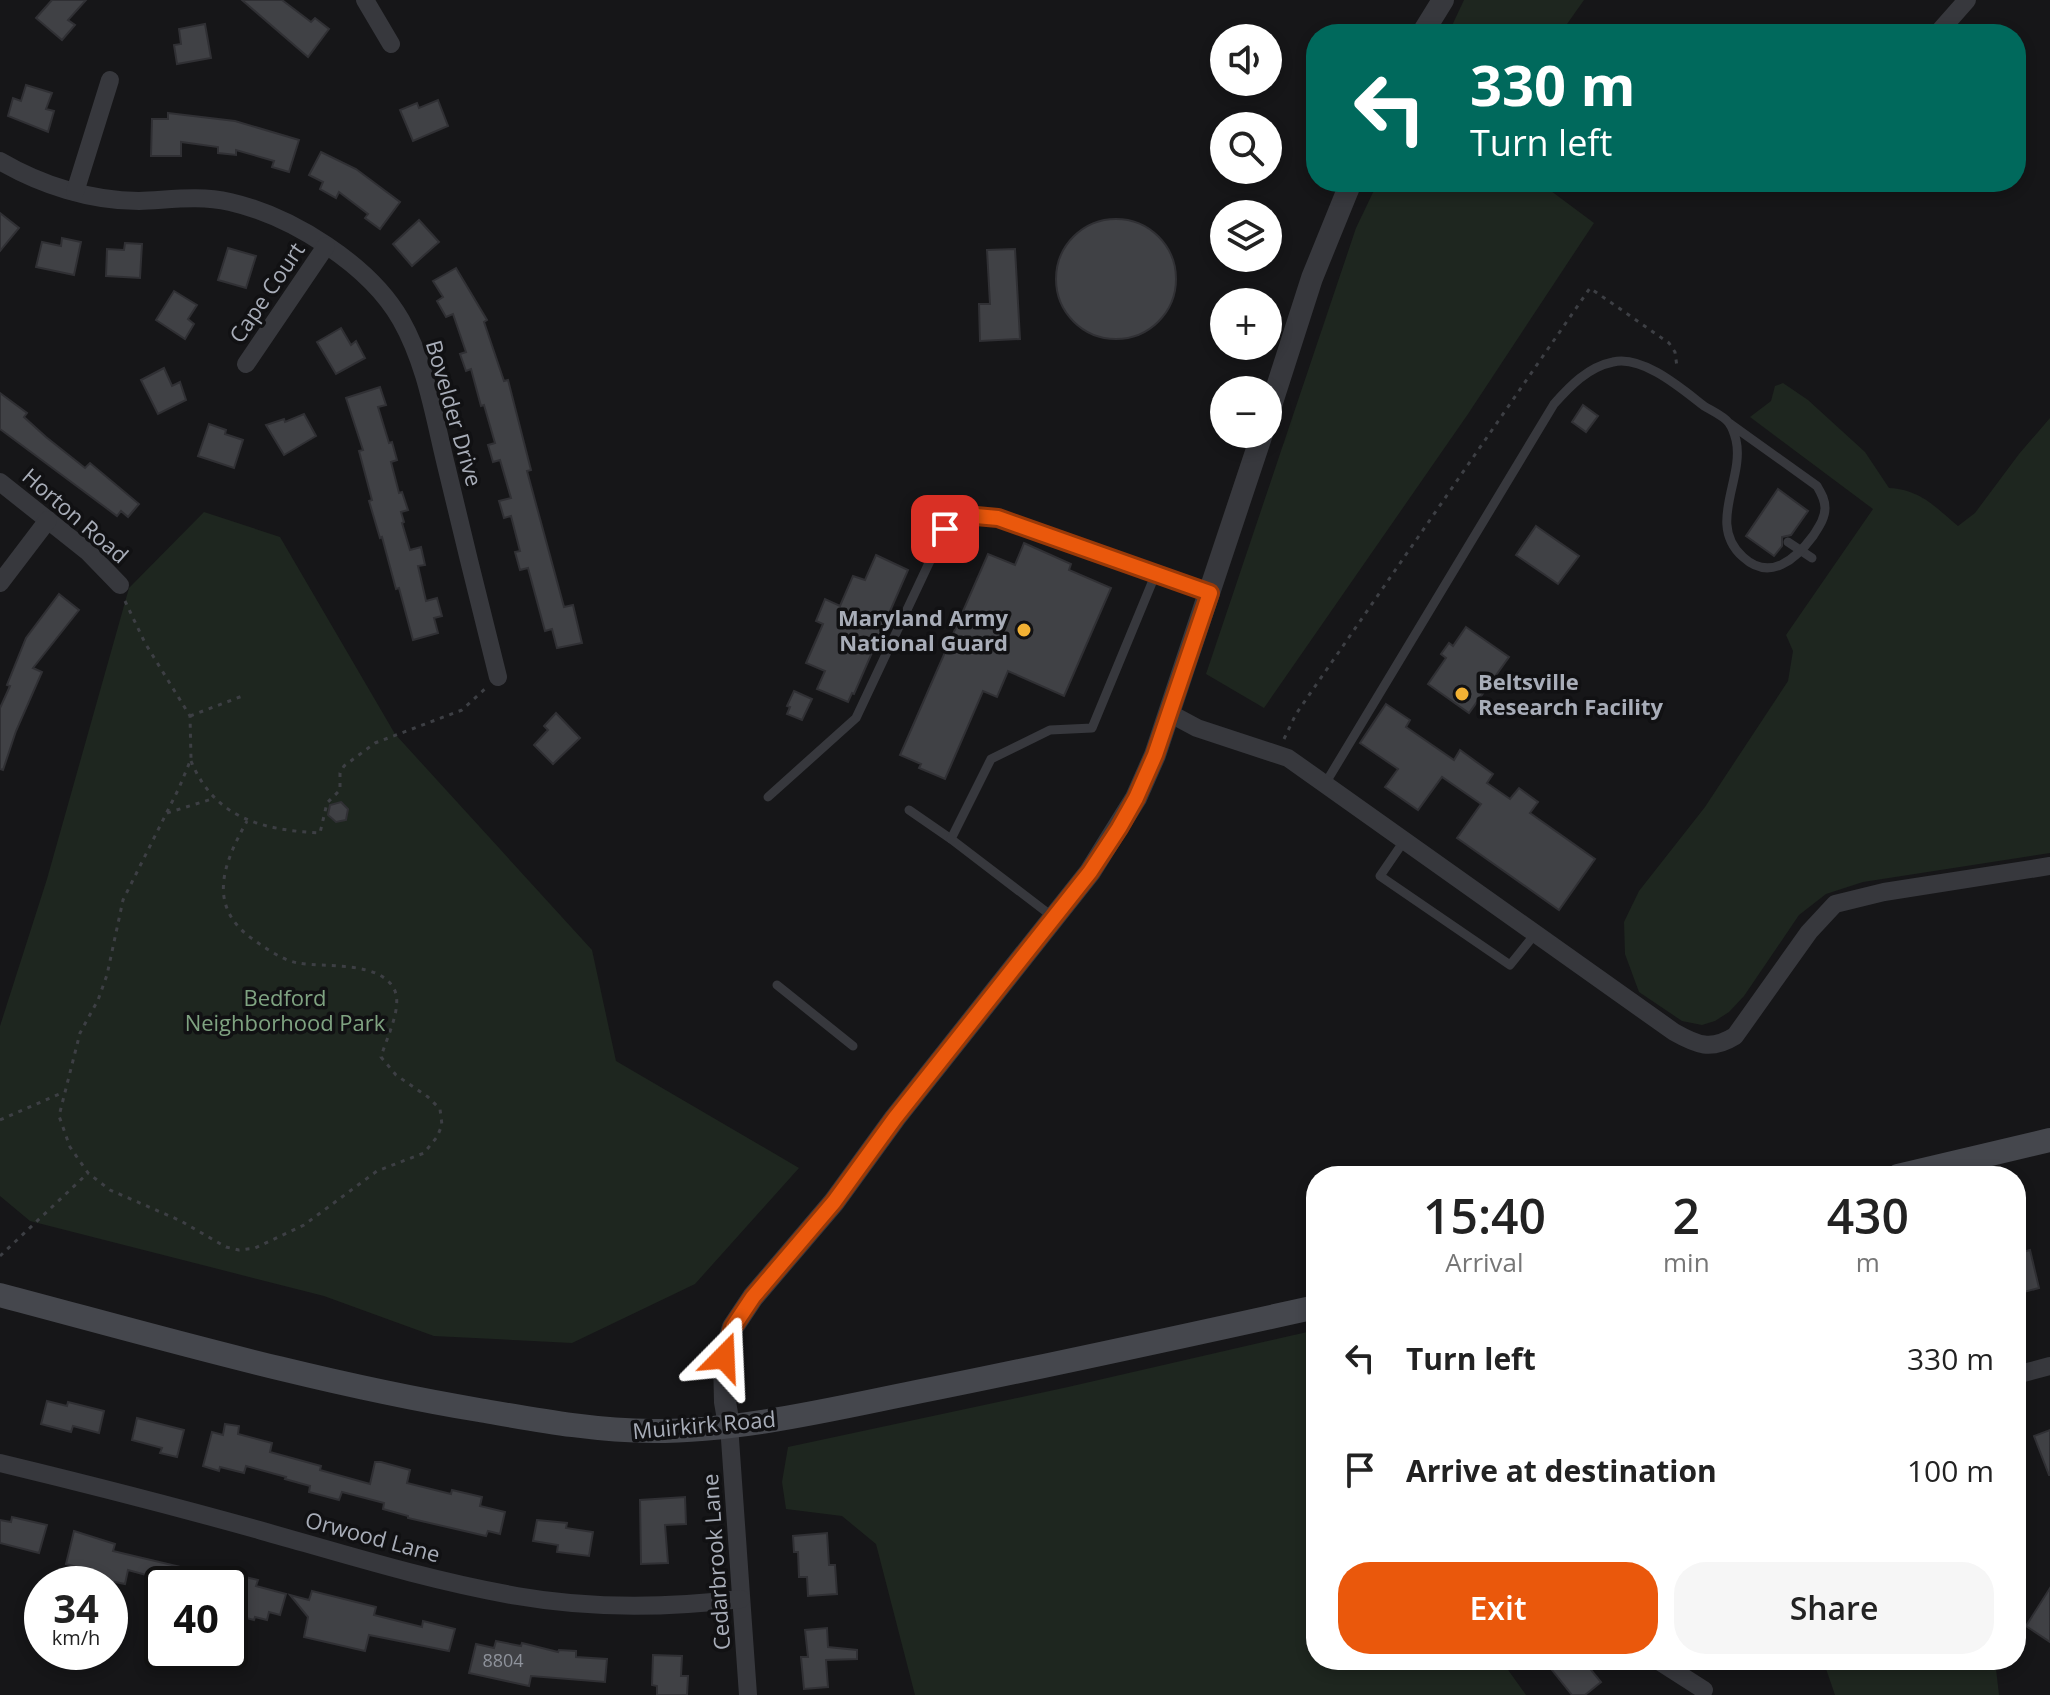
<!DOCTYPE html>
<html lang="en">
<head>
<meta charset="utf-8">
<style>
  body { margin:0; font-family:"Open Sans",sans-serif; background:#f6f6f6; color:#222; height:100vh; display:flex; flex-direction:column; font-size:30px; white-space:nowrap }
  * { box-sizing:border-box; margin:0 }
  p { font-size:26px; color:#767676 }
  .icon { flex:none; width:44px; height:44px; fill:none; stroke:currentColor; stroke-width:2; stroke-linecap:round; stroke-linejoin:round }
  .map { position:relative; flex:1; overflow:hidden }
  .drawer { position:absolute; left:1306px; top:1166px; width:720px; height:504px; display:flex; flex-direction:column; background:#fff; border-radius:32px; box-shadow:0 4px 12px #0003 }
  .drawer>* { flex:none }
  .guide { position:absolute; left:1306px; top:24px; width:720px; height:168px; border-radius:32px; box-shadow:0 4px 12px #0003; background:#00695c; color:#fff; overflow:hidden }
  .controls { position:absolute; left:1210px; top:24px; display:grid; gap:16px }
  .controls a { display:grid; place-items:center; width:72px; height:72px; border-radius:50%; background:#fff; box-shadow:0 4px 12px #0003; font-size:40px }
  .speed { position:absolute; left:24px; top:1566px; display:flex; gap:16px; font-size:40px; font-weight:700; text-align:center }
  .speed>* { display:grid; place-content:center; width:104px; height:104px; border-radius:50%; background:#fff; box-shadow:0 4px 12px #0003; line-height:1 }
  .speed small { font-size:20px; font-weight:400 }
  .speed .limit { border:4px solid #111; border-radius:12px; background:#fff; color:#111 }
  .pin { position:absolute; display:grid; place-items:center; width:68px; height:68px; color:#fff; margin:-34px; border-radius:16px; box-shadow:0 4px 12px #0006 }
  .me { position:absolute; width:88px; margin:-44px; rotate:21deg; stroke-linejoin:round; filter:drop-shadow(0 0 6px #0008) }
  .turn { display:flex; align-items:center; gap:28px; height:168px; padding:0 32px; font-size:36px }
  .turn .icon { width:104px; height:104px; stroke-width:2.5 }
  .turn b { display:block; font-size:56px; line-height:68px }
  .eta { display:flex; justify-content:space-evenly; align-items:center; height:136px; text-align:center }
  .eta b { font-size:48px; font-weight:600; line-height:56px }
  .button { display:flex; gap:16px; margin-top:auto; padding:16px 32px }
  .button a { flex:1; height:92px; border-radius:32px; background:#ea580c; color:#fff; font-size:32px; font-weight:600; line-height:92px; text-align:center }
  .button a+a { background:#f6f6f6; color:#222 }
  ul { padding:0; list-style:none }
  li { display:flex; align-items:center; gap:24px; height:112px; padding:0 32px }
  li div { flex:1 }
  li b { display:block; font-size:30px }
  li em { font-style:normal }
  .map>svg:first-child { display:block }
</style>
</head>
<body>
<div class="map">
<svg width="2050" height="1695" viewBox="0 0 2050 1695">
  <rect width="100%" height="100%" fill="#161618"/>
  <g fill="#1e261f">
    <path d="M1464,0H1584L1560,34H1448Z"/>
    <path d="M1378,182H1539L1594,223L1468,414L1264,708L1206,674L1356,228Z"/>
    <path d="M1783,383L1808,400L1865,452L1889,488C1921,490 1934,506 1958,526L1975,513L2019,454L2050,418V853L1863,882L1826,894L1799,915L1744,996L1729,1012L1715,1021L1702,1025L1682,1021L1639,992L1625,954L1624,922L1639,891L1705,807L1788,681L1793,651L1786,635L1873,509L1750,417L1771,401L1775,386Z"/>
    <path d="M204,512L280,537L395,734L592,950L616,1061L799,1168L695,1284L572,1343L434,1336L324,1296L30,1221L0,1196V1026L47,879L129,588Z"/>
    <path d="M1316,1330V1660H1501L1526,1695H915L876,1544L842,1516L786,1509L782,1482L788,1447L1068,1387Z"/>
    <path d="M1823,1660H1995L1999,1695H1835Z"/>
  </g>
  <g fill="#404145" stroke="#303034" stroke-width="2">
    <path d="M52,0H86L68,20L75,25L62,40L36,18Z"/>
    <path d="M242,0H282L311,22L315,18L329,29L308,57Z"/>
    <path d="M205,24L211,58L177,64L174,45L181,44L179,29Z"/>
    <path d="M26,85L52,93L46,109L54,111L48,132L8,116L13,98L21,101Z"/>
    <path d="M438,100L448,126L413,141L400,110L417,103L419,108Z"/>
    <path d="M168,113L235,121L299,140L289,172L272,167L274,161L236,150V155L218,153V147L181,142V156H151L152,119H168Z"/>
    <path d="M321,152L356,169L400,202L380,229L365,218L368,214L339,192L336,198L320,189L323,182L309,175Z"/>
    <path d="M0,213L19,228L0,251Z"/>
    <circle cx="1116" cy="279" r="60"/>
    <path d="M419,220L439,242L412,266L393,244Z"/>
    <path d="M62,238L81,242L74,275L36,267L42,242L61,246Z"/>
    <path d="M125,243L142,244L140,278L106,276L107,249L124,250Z"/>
    <path d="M228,248L256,256L246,288L218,280Z"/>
    <path d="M1015,249L1020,339L980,341L979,304H990L987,250Z"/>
    <path d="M456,268L487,320L484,322L504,381L508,380L531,470L527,471L564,607L573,605L582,643L557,648L552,629L545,631L528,568L520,570L515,552L520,551L511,516L504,518L499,501L511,498L500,460L493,462L488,445L495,443L484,405L481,406L471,369L466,371L460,354L466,352L453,314L446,317L437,301L443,297L433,281Z"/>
    <path d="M174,291L197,305L188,319L194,324L185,339L156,320Z"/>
    <path d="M341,328L351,345L356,341L365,358L336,374L317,342Z"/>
    <path d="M164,368L172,386L180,382L186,400L158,414L141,380Z"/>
    <path d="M380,387L386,405L378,407L389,443L392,442L397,460L391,462L399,493L402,492L408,510L401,512L404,522L402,523L410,550L421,547L425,565L418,566L426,601L437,598L442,616L434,618L438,633L413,640L399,588L396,589L382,537L380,538L369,501L372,500L359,451L363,450L346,398Z"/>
    <path d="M0,393L27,413L24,417L46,437L85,468L90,463L139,504L128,517L121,511L117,516L0,429Z"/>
    <path d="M1583,405L1598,416L1586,432L1572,422Z"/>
    <path d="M304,414L316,436L284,455L266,425L284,419L285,422Z"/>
    <path d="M209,424L226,430L225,434L243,440L234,468L198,456Z"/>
    <path d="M1778,489L1808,511L1791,535L1782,537V546L1774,556L1746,536Z"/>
    <path d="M1536,526L1579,556L1558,584L1516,555Z"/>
    <path d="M1024,543L1071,564L1069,570L1111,588L1064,696L1008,671L997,697L983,691L945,779L919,768L921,764L900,755L988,554L1015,565Z"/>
    <path d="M876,555L908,570L854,694L852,693L848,702L817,689L825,671L806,663L823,624L816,621L825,599L840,606L853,576L865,580Z"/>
    <path d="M59,594L79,610L33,668L42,672L16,731L3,770L0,769V708L10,686L7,685L26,638Z"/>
    <path d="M1466,627L1509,657L1469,713L1428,684L1446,658L1441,654L1449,643L1453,646Z"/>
    <path d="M794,691L812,699L802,720L787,714L790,707L787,706Z"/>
    <path d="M1386,704L1410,720L1406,727L1454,760L1460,750L1493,774L1487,783L1510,799L1519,788L1538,802L1530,813L1595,859L1559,910L1457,838L1481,804L1442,777L1418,810L1385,787L1398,769L1360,743Z"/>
    <path d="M556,713L580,738L553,764L534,745L548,730L544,726Z"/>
    <path d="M341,802L348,809L346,820L336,822L328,815L330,805Z"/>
    <path d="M2030,1250L2039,1288L2020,1293L2019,1289H2016V1254Z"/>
    <path d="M47,1401L67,1406L68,1402L104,1411L99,1433L73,1426L71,1432L41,1424Z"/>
    <path d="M137,1418L184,1430L177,1457L160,1453L162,1448L132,1440Z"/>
    <path d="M225,1424L239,1426L238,1434L272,1443L270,1452L321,1466L320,1470L370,1484L375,1462H381L410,1470L407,1483L451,1494L452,1490L482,1497L480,1506L505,1512L500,1534L488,1531L486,1536L408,1518V1516L383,1509L384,1503L342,1492L339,1500L309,1492L310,1486L285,1479L286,1477L246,1466L244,1473L220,1467L219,1471L203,1466L212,1432L223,1435Z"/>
    <path d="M2050,1430V1475H2049L2034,1436Z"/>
    <path d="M685,1497L686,1524L665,1525L668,1563L641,1564L640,1500Z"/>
    <path d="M12,1517L47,1525L39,1553L0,1543V1520L11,1522Z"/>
    <path d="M537,1520L567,1523L566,1528L593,1532L589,1556L557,1552L558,1545L533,1541Z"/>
    <path d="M74,1531L115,1544L113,1551L231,1579L230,1584H179L128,1570L125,1584L115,1582L113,1588L110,1584L88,1581L91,1571L66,1564Z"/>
    <path d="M827,1533L829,1565H835L837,1594L808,1596L807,1577H799L798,1552H794L793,1536Z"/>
    <path d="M241,1576L258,1580L256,1586L286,1594L280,1615L269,1612L267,1620L255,1617L254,1620L235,1615L238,1604L234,1603Z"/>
    <path d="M2050,1588V1642L2026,1626Z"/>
    <path d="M312,1591L376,1607L374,1615L422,1627L423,1621L455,1629L449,1651L369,1635L365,1651L304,1637L308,1617L290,1595L309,1600Z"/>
    <path d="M827,1628L828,1647L857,1650V1659L826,1660L828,1687L804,1689L801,1657H808L805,1630Z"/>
    <path d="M496,1641L521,1646L522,1643L558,1652L559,1650L576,1651V1657L607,1659L605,1682L531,1676L529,1686L469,1673L476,1644L494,1648Z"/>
    <path d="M653,1655L682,1656L681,1676H688L687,1695H657V1686L652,1685Z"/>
    <path d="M1544,1660H1583L1601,1682L1585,1695H1572Z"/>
  </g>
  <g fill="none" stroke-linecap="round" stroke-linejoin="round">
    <g stroke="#3d3f44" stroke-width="3" stroke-dasharray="4 6" stroke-linecap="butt">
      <path d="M125,601L145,643L190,716L191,759L179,788L123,900L107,975L98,1000L80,1033L59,1116L70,1147L88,1173L110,1190L181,1221L226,1247L239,1250L255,1248L304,1225L377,1171L424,1153L437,1137L442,1125L440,1109L428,1097L396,1075L381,1057C386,1039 402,1009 395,991C382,960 324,968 298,963C282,960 267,949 254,940C206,907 223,864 247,821"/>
      <path d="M190,716L245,695"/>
      <path d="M1284,739L1296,714L1590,288L1669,343L1675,352L1677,367"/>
      <path d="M191,761C215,819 263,830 320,833L327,803L340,790V773L344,766L375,743L462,710L486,688"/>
      <path d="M167,813L215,798"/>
      <path d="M0,1120L64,1092"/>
      <path d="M0,1256L88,1173"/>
    </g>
    <g stroke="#37383d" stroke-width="9">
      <path d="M1788,542L1812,558"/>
      <path d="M1325,784L1554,404C1570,386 1588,367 1613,362C1643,355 1682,389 1704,406C1712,411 1724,416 1729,423C1732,427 1735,436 1736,440C1745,479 1706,524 1743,557C1770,582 1796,559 1813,536C1818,528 1825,519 1825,508C1825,499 1821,493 1817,486L1729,423"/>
      <path d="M768,797L856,718L945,529L965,515L998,518L1156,573"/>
      <path d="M909,810L951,839"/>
      <path d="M1404,841L1380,876L1510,965L1535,934"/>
      <path d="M1053,917L951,839L991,759L1050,730L1092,728L1156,573L1207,592"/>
      <path d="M777,985L853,1046"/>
    </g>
    <g stroke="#37383d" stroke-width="18">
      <path d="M365,0L391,44"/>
      <path d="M1937,34L1967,0"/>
      <path d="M0,161C41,185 91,201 139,201C169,200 199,195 230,202C291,216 369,264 401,320C426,364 434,416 446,465C463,536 480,606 498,677"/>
      <path d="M75,192L110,80"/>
      <path d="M246,364L326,246"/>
      <path d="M0,482L88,552L120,585"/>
      <path d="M0,583L48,520"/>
      <path d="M1169,713L1197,728L1288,758L1674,1032C1697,1045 1711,1051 1735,1036L1809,932L1835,904L1884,892L2050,866"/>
      <path d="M2016,1375L2050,1366"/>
      <path d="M729,1425L748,1695"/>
      <path d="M0,1463C87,1484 173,1506 259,1530C344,1554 430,1581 517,1596C591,1609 667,1608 741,1599"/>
      <path d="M1657,1660L1704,1690"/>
    </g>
    <g stroke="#37383d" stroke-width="22">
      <path d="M1422,34L1443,0"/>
      <path d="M1268,415L1312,278L1351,182"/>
      <path d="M729,1425L725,1402L724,1357L733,1327L753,1297L834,1202L895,1118L1090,872L1136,798L1155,755L1262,434"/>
    </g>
    <g stroke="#45474d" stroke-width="24">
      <path d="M1898,1176L2050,1140"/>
      <path d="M0,1295C159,1337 317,1383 479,1410C537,1420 595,1431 653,1431C738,1431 824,1411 907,1394C1044,1367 1180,1337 1316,1307"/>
    </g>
  </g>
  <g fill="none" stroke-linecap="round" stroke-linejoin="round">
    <defs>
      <path id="route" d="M724,1357L733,1327L753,1297L834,1202L895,1118L1090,872L1119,828L1136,798L1155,755L1210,593L998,518L965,515L945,529"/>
    </defs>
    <use href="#route" stroke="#983908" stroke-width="20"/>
    <use href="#route" stroke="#ea580c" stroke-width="14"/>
  </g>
  <g fill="#f2b134" stroke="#111113" stroke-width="3">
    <circle cx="1024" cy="630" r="8"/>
    <circle cx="1462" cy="694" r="8"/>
  </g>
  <g text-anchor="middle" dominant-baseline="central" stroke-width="7" stroke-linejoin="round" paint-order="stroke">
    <g font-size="18" fill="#8e929b">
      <text x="503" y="1660">8804</text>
    </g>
    <g font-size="22" fill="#a8adb8" stroke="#111113">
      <text transform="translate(266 292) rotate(-56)">Cape Court</text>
      <text transform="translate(455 413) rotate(74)">Bovelder Drive</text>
      <text transform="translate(76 515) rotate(41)">Horton Road</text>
      <text transform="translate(704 1424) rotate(-5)">Muirkirk Road</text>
      <text transform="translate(373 1536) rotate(15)">Orwood Lane</text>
      <text transform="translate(715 1562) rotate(-94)">Cedarbrook Lane</text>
    </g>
    <g font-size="22" font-weight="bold" fill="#a8adb8" stroke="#111113" text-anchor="end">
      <text x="1008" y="617">Maryland Army<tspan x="1008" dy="25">National Guard</tspan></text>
      <text x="1478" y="681" text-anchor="start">Beltsville<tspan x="1478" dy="25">Research Facility</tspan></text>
    </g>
    <g font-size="22" fill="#7fa381" stroke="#111113">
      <text x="285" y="997">Bedford<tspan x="285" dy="25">Neighborhood Park</tspan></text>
    </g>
  </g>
</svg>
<div class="controls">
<a><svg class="icon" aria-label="sound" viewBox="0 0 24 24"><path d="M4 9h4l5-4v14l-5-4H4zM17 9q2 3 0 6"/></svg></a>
<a><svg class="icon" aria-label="search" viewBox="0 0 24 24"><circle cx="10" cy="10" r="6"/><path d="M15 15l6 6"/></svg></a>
<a><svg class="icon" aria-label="layers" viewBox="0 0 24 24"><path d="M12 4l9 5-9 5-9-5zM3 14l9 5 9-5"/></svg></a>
<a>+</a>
<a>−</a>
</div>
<div class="speed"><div>34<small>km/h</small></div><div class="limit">40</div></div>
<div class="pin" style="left:945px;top:529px;background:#d93025"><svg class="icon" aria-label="arrive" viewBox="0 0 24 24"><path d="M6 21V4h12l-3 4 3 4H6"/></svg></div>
<svg class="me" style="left:724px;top:1357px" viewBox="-20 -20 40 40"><path d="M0-17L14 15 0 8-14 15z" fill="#ea580c" stroke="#fff" stroke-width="4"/></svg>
<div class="guide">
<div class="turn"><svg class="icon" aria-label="left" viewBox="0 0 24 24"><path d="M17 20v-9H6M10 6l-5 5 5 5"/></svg><div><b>330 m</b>Turn left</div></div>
</div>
<section class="drawer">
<div class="eta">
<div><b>15:40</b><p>Arrival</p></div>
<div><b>2</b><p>min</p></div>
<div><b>430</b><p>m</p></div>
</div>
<ul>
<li><svg class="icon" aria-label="left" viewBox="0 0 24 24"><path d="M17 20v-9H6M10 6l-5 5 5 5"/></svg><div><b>Turn left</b></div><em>330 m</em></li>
<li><svg class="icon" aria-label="arrive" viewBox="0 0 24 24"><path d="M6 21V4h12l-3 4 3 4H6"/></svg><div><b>Arrive at destination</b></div><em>100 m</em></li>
</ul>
<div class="button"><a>Exit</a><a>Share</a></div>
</section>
</div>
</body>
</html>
